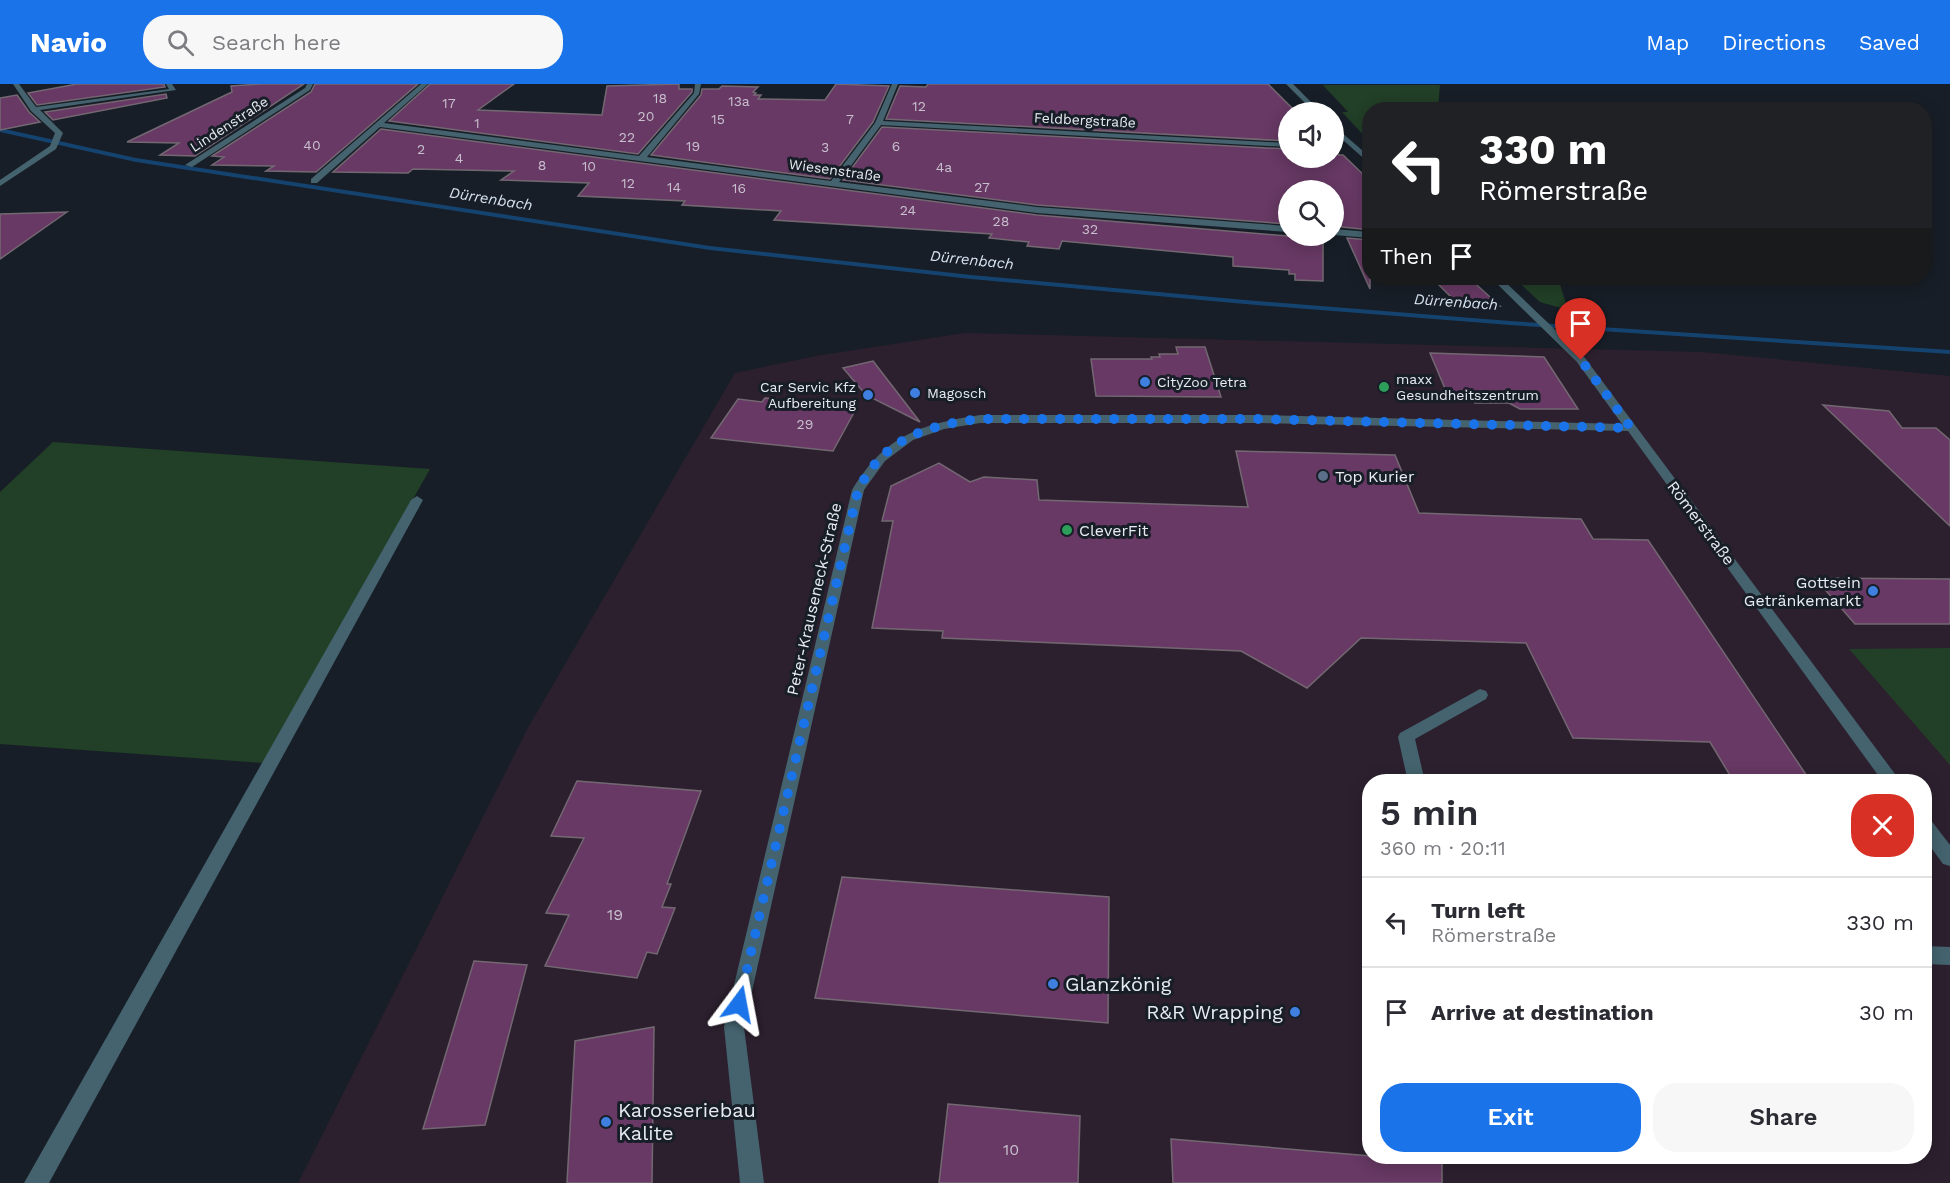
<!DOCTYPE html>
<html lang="en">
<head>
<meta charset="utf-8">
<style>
  body { margin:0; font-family:"Work Sans",sans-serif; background:#f7f7f7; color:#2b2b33; height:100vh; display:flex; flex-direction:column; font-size:22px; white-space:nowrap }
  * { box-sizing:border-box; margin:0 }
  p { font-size:20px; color:#7c7c81 }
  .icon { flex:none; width:33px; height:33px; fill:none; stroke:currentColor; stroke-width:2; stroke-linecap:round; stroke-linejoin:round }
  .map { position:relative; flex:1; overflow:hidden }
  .side { position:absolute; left:1362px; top:690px; width:570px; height:390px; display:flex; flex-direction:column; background:#fff; border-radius:24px; box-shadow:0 3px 15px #0003 }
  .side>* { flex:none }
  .top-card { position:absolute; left:1362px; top:18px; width:570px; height:183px; border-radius:24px; box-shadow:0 3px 15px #0003; background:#202124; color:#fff; overflow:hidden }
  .buttons { position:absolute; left:1278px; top:18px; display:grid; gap:12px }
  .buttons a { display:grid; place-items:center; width:66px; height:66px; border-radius:50%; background:#fff; box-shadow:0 3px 15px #0003; font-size:30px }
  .pin { position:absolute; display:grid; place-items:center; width:51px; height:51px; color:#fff; margin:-62px -26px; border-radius:50% 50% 50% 0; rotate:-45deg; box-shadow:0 0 6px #0007 }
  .pin .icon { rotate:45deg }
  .me { position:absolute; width:66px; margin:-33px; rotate:13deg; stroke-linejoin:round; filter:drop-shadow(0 0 4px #0008) }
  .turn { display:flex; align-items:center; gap:21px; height:126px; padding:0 18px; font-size:27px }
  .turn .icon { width:78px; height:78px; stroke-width:2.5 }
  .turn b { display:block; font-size:42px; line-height:51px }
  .then { display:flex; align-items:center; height:57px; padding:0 18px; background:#0003; gap:12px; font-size:22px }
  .round { display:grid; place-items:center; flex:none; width:63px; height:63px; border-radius:24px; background:#f7f7f7 }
  .headline { display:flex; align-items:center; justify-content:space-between; height:102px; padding:0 18px }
  h1 { font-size:36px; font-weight:600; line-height:45px }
  .button { display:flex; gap:12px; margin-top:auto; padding:12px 18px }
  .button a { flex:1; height:69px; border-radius:24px; background:#1a73e8; color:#fff; font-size:24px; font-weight:600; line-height:69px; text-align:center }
  .button a+a { background:#f7f7f7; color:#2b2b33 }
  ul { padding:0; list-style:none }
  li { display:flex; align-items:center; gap:18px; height:90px; padding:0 18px; border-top:2px solid #e1e1e2 }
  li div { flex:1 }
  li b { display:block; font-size:22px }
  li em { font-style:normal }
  header { display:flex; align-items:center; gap:36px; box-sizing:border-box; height:84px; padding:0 30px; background:#1a73e8; color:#fff }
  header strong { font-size:28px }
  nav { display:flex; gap:33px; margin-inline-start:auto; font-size:21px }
  .search { width:420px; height:54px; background:#f7f7f7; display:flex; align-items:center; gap:15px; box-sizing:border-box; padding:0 21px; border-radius:24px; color:#7c7c81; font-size:22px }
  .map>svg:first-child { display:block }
</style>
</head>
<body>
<header>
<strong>Navio</strong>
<div class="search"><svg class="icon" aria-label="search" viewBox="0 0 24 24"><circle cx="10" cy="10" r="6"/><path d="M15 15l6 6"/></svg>Search here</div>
<nav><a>Map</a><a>Directions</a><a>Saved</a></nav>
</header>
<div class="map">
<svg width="1950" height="1099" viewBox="0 0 1950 1099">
  <rect width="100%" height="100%" fill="#181e27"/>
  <path fill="#2c202e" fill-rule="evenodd" d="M965,249L1701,268L1950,292V1099H298L529,642L735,289L816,272ZM1370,698H1924V1072H1370Z"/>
  <g fill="#223f27">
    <path d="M1323,1H1440L1438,25L1370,26L1369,57L1342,28H1348Z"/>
    <path d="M1514,194H1558L1568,226L1540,218Z"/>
    <path d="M53,358L430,385L264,679L0,660V408Z"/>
    <path d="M1950,564V681L1849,565Z"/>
  </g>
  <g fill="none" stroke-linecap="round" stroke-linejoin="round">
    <path fill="#15436f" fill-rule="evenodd" d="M0,44L136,74L710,162L971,191L1245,216L1510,237L1950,266V270L1510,241L1245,220L971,195L710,166L136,78L0,48Z"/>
  </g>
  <g fill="#673964" stroke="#736872" stroke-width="1.5">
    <path d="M77,0H164L165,3L37,21L28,9Z"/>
    <path d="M260,0H304L195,72L160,71L179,59L127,58L232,8L231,2Z"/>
    <path d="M315,0H418L316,88L266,87L274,82L212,81L224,73L212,72L311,8Z"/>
    <path d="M430,0H514L478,26L602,31L607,2L679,0V5H692V8L638,70L389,37Z"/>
    <path d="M836,0L889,2L873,38L830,95L651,71L701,11L702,5H719L722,2L758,3L753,8L756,9L754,11H761L758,15L825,16Z"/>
    <path d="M928,0H1268L1296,28H1288V57L886,35L900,2L926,3Z"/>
    <path d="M166,10L167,14L53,36L45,28Z"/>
    <path d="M17,11L29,28L40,38L0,46V14Z"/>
    <path d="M882,43L1288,65V74H1334V66L1339,71H1343L1370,97V146L1342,143L1334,125V106H1325L1323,101V106H1288V140L1037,121L843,96Z"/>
    <path d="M381,45L1037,131L1288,152H1323V197L1295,196V190H1289V186L1233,182V173L1062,157L1059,165L1027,162L1029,158L989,154L992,150L774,136L781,127L682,121L685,117L578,112L589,99L501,96L514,87L413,85L408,89L333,88Z"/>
    <path d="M67,128L0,175V130Z"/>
    <path d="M1347,154L1370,156V205Z"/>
    <path d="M1432,194H1469L1500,222L1461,223Z"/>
    <path d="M1176,263H1205L1221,313L1096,312L1091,275H1152L1151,273H1160L1159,270H1178Z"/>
    <path d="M1430,269L1544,273L1578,325H1520L1509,319H1475L1471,316L1449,314Z"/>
    <path d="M873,277L920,338L866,311L843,284Z"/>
    <path d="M765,314L857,323L833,367L711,354L738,315L762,318Z"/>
    <path d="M1823,321L1889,327L1902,344H1936L1950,356V442Z"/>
    <path d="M1236,367L1395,371L1419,429L1581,435L1593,455L1648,456L1811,698H1734L1710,658L1573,654L1526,559L1361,554L1307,604L1241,567L942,554L943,547L872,544L893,437H882L891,402L939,379L970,398L984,393L1037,396L1039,416L1248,423Z"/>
    <path d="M1815,494L1950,495V540H1855Z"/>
    <path d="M577,697L701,707L667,800H671L662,823L675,824L657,870L647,868L637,894L545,882L569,831L546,829L584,754L551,752Z"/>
    <path d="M842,793L1109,813L1108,939L815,914Z"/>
    <path d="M474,877L527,881L485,1041L423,1045Z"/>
    <path d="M654,943L652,1099H567L575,957Z"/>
    <path d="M948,1020L1080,1032L1078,1099H939Z"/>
    <path d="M1171,1055L1442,1078V1099H1173Z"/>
  </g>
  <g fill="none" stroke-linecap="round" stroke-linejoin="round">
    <g fill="#44636e" fill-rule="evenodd">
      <path d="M417,412L423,416L49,1099H24L411,416Z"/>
      <path d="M1480,605L1486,607L1488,611L1486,615L1415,655L1425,698H1408L1398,653L1400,649Z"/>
      <path d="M1924,862L1950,863V881L1924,880Z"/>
    </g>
    <g fill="#44636e" fill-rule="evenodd">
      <path d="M13,0H19L36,23L169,5L166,0H172L176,6L40,26L63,49L56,65L0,102V96L50,62L55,49L31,27Z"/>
      <path d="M307,0H313L310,6L192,83L185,81L305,4Z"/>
      <path d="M421,0H428L384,39L639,72L694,9L695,0H701L699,10L647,73L831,97L875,39L892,0H898L883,37L1288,59V63L881,41L839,98L1037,123L1288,142V148L1037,129L380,43L317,99H311V95Z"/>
      <path d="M1286,0H1293L1321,28H1314Z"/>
      <path d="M1334,42L1370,73V80L1334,48Z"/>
      <path d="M1334,145L1370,148V154L1334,151Z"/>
      <path d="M1491,194H1501L1585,274L1901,698H1883L1628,347L1257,339H980L944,345L913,356L885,377L864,406L744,943L764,1099H740L724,943L852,406C886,351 918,341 980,331H1257L1622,340L1577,278Z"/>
      <path d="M1924,733L1930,735L1950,761V782L1943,780L1924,754Z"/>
    </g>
  </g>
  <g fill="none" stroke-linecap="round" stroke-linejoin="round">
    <path stroke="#1a73e8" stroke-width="10" stroke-dasharray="0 18" d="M739,920L858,406C885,354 924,342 980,335H1257L1631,344L1581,276"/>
  </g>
  <g fill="#3f7fe0" stroke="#181e27" stroke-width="2">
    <circle cx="1145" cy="298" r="6"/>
    <circle cx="915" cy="309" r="6"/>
    <circle cx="868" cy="311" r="6"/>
    <circle cx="1873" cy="507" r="6"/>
    <circle cx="1053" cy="900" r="6"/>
    <circle cx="1295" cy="928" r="6"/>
    <circle cx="606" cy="1038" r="6"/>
  </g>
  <g fill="#2e9e5b" stroke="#181e27" stroke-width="2">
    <circle cx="1384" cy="303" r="6"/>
    <circle cx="1067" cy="446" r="6"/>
  </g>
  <circle fill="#5c6f8a" stroke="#181e27" stroke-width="2" cx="1323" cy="392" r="6"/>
  <g text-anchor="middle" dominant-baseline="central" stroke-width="6" stroke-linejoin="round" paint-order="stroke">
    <g font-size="14" fill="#c8bfce">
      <text x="660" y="14">18</text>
      <text x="739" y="17">13a</text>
      <text x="449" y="19">17</text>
      <text x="919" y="22">12</text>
      <text x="646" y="32">20</text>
      <text x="718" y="35">15</text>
      <text x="850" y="35">7</text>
      <text x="477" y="39">1</text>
      <text x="627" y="53">22</text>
      <text x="312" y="61">40</text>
      <text x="693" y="62">19</text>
      <text x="896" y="62">6</text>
      <text x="825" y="63">3</text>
      <text x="421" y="65">2</text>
      <text x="459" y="74">4</text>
      <text x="542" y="81">8</text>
      <text x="589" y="82">10</text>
      <text x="944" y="83">4a</text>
      <text x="628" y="99">12</text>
      <text x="674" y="103">14</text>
      <text x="982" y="103">27</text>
      <text x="739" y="104">16</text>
      <text x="908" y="126">24</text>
      <text x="1001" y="137">28</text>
      <text x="1090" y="145">32</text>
      <text x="805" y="340">29</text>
    </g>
    <g font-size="14" fill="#e8ecf2" stroke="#181e27">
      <text transform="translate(1085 36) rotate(3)">Feldbergstraße</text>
      <text transform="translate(229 40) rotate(-33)">Lindenstraße</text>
      <text transform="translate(835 86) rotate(8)">Wiesenstraße</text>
    </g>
    <g font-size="14" fill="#e8ecf2" stroke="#181e27" text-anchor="start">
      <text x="1396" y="295">maxx<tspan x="1396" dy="16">Gesundheitszentrum</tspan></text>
      <text x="1157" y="298">CityZoo Tetra</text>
      <text x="856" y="303" text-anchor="end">Car Servic Kfz<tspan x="856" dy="16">Aufbereitung</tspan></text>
      <text x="927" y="309">Magosch</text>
    </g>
    <g font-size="15" font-style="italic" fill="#d6e3f1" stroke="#181e27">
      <text transform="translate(491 115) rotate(9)">Dürrenbach</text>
      <text transform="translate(972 176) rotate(6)">Dürrenbach</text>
      <text transform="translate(1456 218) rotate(4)">Dürrenbach</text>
    </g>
    <g font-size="16" fill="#e8ecf2" stroke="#181e27" text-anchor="start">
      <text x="1335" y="392">Top Kurier</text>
      <text x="1079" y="446">CleverFit</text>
      <text x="1861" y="498" text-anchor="end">Gottsein<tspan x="1861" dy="18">Getränkemarkt</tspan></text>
    </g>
    <g font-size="16" fill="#e8ecf2" stroke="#181e27">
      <text transform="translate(1701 439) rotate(53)">Römerstraße</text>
      <text transform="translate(814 515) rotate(-77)">Peter-Krauseneck-Straße</text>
    </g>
    <g font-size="16" fill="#c8bfce">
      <text x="615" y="830">19</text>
      <text x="1011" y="1065">10</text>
    </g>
    <g font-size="20" fill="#e8ecf2" stroke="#181e27" text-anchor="start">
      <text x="1065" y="900">Glanzkönig</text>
      <text x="1283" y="928" text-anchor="end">R&amp;R Wrapping</text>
      <text x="618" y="1026">Karosseriebau<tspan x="618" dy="23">Kalite</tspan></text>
    </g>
  </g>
</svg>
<div class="buttons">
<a><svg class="icon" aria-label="sound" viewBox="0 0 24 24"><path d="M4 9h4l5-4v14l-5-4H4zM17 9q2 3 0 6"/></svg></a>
<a><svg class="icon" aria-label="search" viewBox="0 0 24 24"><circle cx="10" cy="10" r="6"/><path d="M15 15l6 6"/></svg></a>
</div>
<div class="pin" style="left:1581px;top:276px;background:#d93025"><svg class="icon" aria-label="arrive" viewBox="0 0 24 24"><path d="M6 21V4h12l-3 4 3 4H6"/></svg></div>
<svg class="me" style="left:739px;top:920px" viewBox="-20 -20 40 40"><path d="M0-17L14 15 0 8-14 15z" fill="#1a73e8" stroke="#fff" stroke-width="4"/></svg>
<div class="top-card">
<div class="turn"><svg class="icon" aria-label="left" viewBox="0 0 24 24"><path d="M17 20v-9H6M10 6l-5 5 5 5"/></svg><div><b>330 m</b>Römerstraße</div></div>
<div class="then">Then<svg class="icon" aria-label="arrive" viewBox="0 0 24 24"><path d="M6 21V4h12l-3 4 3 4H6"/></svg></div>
</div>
<section class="side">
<div class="headline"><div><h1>5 min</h1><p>360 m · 20:11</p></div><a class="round" style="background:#d93025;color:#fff"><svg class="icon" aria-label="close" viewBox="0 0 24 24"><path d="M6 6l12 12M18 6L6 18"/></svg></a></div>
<ul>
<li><svg class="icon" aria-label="left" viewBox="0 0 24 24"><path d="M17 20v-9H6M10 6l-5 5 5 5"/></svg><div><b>Turn left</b><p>Römerstraße</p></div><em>330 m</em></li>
<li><svg class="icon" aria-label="arrive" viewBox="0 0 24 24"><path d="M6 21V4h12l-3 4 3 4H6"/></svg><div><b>Arrive at destination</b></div><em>30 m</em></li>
</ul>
<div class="button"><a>Exit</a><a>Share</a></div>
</section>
</div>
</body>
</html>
